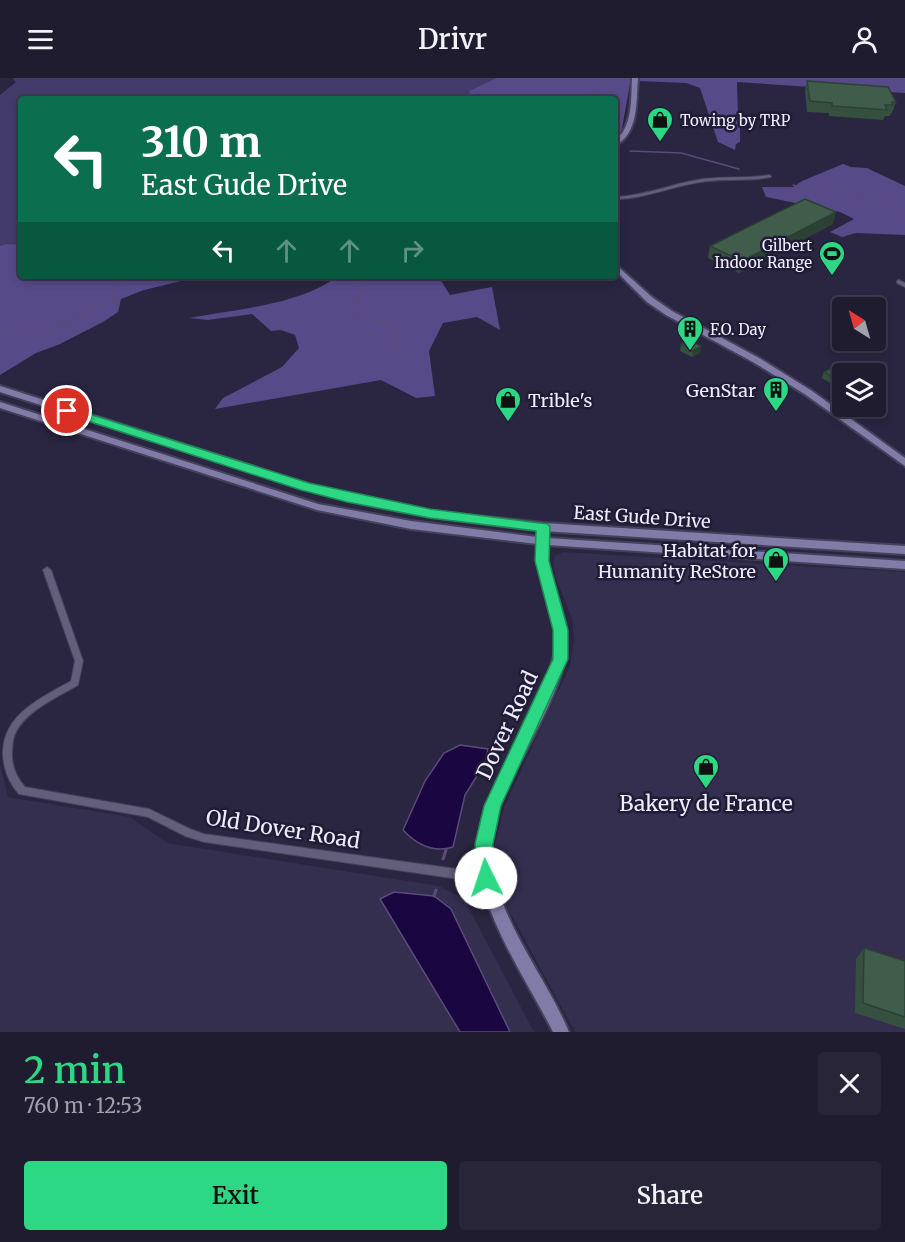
<!DOCTYPE html>
<html lang="en">
<head>
<meta charset="utf-8">
<style>
  body { margin:0; font-family:Merriweather,serif; background:#282538; color:#f1f3f6; height:100vh; display:flex; flex-direction:column; font-size:22px; white-space:nowrap }
  * { box-sizing:border-box; margin:0 }
  p { font-size:20px; color:#a2a1ab }
  .icon { flex:none; width:33px; height:33px; fill:none; stroke:currentColor; stroke-width:2; stroke-linecap:round; stroke-linejoin:round }
  .map { position:relative; height:954px; overflow:hidden }
  .details { display:flex; flex-direction:column; background:#201c30; flex:1 }
  .details>* { flex:none }
  .top-card { position:absolute; left:18px; top:18px; width:600px; height:183px; border-radius:6px; box-shadow:0 3px 9px #0003,0 0 0 2px #3d3a4c; background:#0b6e4f; color:#fff; overflow:hidden }
  .needle { width:39px; rotate:323deg }
  .tools { position:absolute; left:832px; top:219px; display:grid; gap:12px }
  .tools a { display:grid; place-items:center; width:54px; height:54px; border-radius:6px; background:#201c30; box-shadow:0 3px 9px #0003,0 0 0 2px #3d3a4c; font-size:30px }
  .pin { position:absolute; display:grid; place-items:center; width:51px; height:51px; color:#fff; margin:-26px; border:3px solid #fff; border-radius:50%; box-shadow:0 2px 6px #0007 }
  .me { position:absolute; width:66px; margin:-33px; rotate:356deg; stroke-linejoin:round; filter:drop-shadow(0 0 4px #0008) }
  .turn { display:flex; align-items:center; gap:21px; height:126px; padding:0 24px; font-size:27px }
  .turn .icon { width:78px; height:78px; stroke-width:2.5 }
  .turn b { display:block; font-size:42px; line-height:51px }
  .lanes { display:flex; align-items:center; height:57px; padding:0 24px; background:#0003; justify-content:center; gap:30px; direction:ltr }
  .lanes .off { opacity:.35 }
  .round { display:grid; place-items:center; flex:none; width:63px; height:63px; border-radius:6px; background:#282538 }
  .overview { display:flex; align-items:center; justify-content:space-between; height:102px; padding:0 24px }
  h1 { font-size:36px; font-weight:600; line-height:45px; color:#2cd884 }
  .action { display:flex; gap:12px; margin-top:auto; padding:12px 24px }
  .action a { flex:1; height:69px; border-radius:6px; background:#2cd884; color:#111; font-size:24px; font-weight:600; line-height:69px; text-align:center }
  .action a+a { background:#282538; color:#f1f3f6 }
  header { display:flex; justify-content:space-between; align-items:center; height:78px; padding:0 24px; background:#201c30; font-size:27px; font-weight:600 }
  .map>svg:first-child { display:block }
</style>
</head>
<body>
<header><svg class="icon" aria-label="menu" viewBox="0 0 24 24"><path d="M4 6h16M4 12h16M4 18h16"/></svg>Drivr<svg class="icon" aria-label="person" viewBox="0 0 24 24"><circle cx="12" cy="8" r="4"/><path d="M4 21q1-7 8-7t8 7"/></svg></header>
<div class="map">
<svg width="905" height="954" viewBox="0 0 905 954">
  <rect width="100%" height="100%" fill="#2a2540"/>
  <g fill="#342e4f">
    <path d="M563,474L905,494V954H575L506,827L499,808L494,771L504,729L570,588L574,562L572,540L556,501L553,485L555,478Z"/>
    <path d="M0,686L8,719L130,739L167,765L439,808L464,821L534,954H0Z"/>
  </g>
  <path fill="#433b69" d="M12,0H496L469,13L470,21H21V167L0,168V17L16,4Z"/>
  <g fill="#564a89">
    <path d="M496,0H631L621,56L615,57V21H470L469,13Z"/>
    <path d="M638,0H905V15L737,4L738,40L746,41L752,45H740V64L736,66L735,72L718,64L700,10L686,5L638,3Z"/>
    <path d="M843,86L851,89L867,90L905,108V157L856,155L842,159L830,154L854,141L840,134L766,119L762,109H793L802,103Z"/>
    <path d="M6,166L21,167V198H183L181,203L144,212L121,221L118,234L103,244L60,266L36,275L0,297V168Z"/>
    <path d="M337,198H438L450,217L492,209L500,252L477,239L443,245L429,273L435,318L416,320L381,302L215,331L223,320L282,289L299,270L295,257L281,252L271,253L252,236L208,242L189,240C231,232 305,226 337,198Z"/>
  </g>
  <g fill="#1a0641" stroke="#5a4b7a" stroke-width="1.5">
    <path d="M460,667L488,671L485,685L465,717L453,769C433,775 416,766 403,752L425,703L444,675Z"/>
    <path d="M394,814L434,818L451,831L510,954H460L380,821Z"/>
  </g>
  <g fill="none" stroke-linecap="round" stroke-linejoin="round">
    <g stroke="#5a4b7a" stroke-width="1.5">
      <path d="M585,21L602,9L603,0"/>
      <path d="M630,73L681,75L739,91"/>
      <path d="M793,107L812,113L813,110L836,112L889,125L892,133H905"/>
      <path d="M367,198L357,206L361,210L362,221L350,225L352,234L361,239L391,246L398,260L397,268L402,274H421"/>
      <path d="M0,258L21,252L39,255L50,253L82,237L93,228L118,223L111,218L121,203L171,198"/>
    </g>
    <g stroke="#5a4b7a" stroke-width="3">
      <path d="M443,781L446,772"/>
      <path d="M434,818L436,812"/>
    </g>
    <defs>
      <g id="street">
        <path d="M769,97L771,98V99C748,104 724,100 701,104C672,108 645,121 615,121V119C646,118 673,105 703,101C725,98 747,101 769,97Z"/>
        <path d="M899,202L905,205V209L897,205V203Z"/>
        <path d="M47,489L51,492L83,583L78,607C58,619 25,633 15,656C12,664 12,671 12,679C13,691 17,700 25,709L149,731L190,751L204,756L486,795L489,797L491,800L489,803L486,805L204,764L185,758L148,739L19,716C9,705 4,692 3,678C1,637 41,620 71,603L75,583L43,492Z"/>
      </g>
      <g id="secondary">
        <path d="M632,0H638C636,24 639,55 615,68V63C633,48 631,21 632,0Z"/>
        <path d="M615,186L653,220L672,233L759,280L812,313L905,380V388L806,317L753,284L666,237L647,224L615,192Z"/>
        <path d="M0,308L308,406L373,422L430,433L543,445L905,468V476L543,453L430,439L373,428L303,411L0,314Z"/>
        <path d="M0,324L318,426L411,443L537,459L538,454H546L547,460L905,483V491L547,467C546,504 571,536 566,573C562,609 532,661 515,694C509,705 503,716 499,727C468,810 539,882 569,954H553C526,900 477,832 478,770C478,746 487,723 498,701C518,662 545,621 554,577C562,539 535,504 537,466L411,451L317,432L0,330Z"/>
      </g>
    </defs>
    <use href="#street" stroke="#45415b" stroke-width="2"/>
    <use href="#secondary" stroke="#45415b" stroke-width="4"/>
    <use href="#street" fill="#625e7b" fill-rule="evenodd"/>
    <use href="#secondary" fill="#817ba8" fill-rule="evenodd"/>
  </g>
  <g fill="#365040">
    <path d="M807,3L896,24L892,35H891L890,38H885L883,42L829,38V35L807,34L805,13Z"/>
    <path d="M833,146L739,195L708,180L710,168Z"/>
    <path d="M681,266L700,275L692,279L680,273Z"/>
    <path d="M824,294L844,296L838,310L822,300Z"/>
    <path d="M864,870L905,883V951L855,935L856,881Z"/>
  </g>
  <g fill="#2c4134">
    <path d="M836,134L833,146L739,195L742,183Z"/>
    <path d="M701,268L700,275L692,279L693,273Z"/>
    <path d="M843,302V308L838,310L840,304Z"/>
  </g>
  <g fill="#3f5d4a" stroke="#2c4134" stroke-width="1.5">
    <path d="M807,3L888,9L896,24H892L893,27H885L887,32L832,28V25L810,23Z"/>
    <path d="M805,121L836,134L742,183L710,168Z"/>
    <path d="M689,262L701,268L693,273L681,266Z"/>
    <path d="M834,289L844,296H843V302L840,304L824,294Z"/>
    <path d="M864,870L905,883V939L863,925Z"/>
  </g>
  <path fill="#2cd884" stroke="#1d8c56" stroke-width="1.5" d="M67,329L309,405L430,431L548,446L550,449L549,483L568,552V581L501,728L493,766L495,800L492,806L486,808L480,806L477,800L475,766L484,728L553,581V552L535,483L536,453L430,440L347,424L301,412L63,335L61,333Z"/>
  <defs>
    <symbol id="shop-pin" viewBox="-11 -11 22 30"><path d="M0 17L-7.5 6A9.5 9.5 0 1 1 7.5 6Z" fill="#2cd884" stroke="#201c35"/><path d="M-5-2.5h2.3a2.7 3.5 0 0 1 5.4 0H5L5.5 6h-11ZM-1.5-2.5h3a1.5 2.3 0 0 0-3 0Z" fill="#111"/></symbol>
    <symbol id="stadium-pin" viewBox="-11 -11 22 30"><path d="M0 17L-7.5 6A9.5 9.5 0 1 1 7.5 6Z" fill="#2cd884" stroke="#201c35"/><path d="M0-5a6.5 5 0 1 0 0 10a6.5 5 0 1 0 0-10ZM-3.5-1.8h7v3.6h-7Z" fill="#111"/></symbol>
    <symbol id="building-pin" viewBox="-11 -11 22 30"><path d="M0 17L-7.5 6A9.5 9.5 0 1 1 7.5 6Z" fill="#2cd884" stroke="#201c35"/><path d="M-4-6H4V6H1V3H-1V6H-4ZM-2.5-4.3h1.7v1.8h-1.7ZM.8-4.3h1.7v1.8H.8ZM-2.5-1h1.7V.8h-1.7ZM.8-1h1.7V.8H.8Z" fill="#111"/></symbol>
  </defs>
  <g fill-rule="evenodd">
    <use href="#shop-pin" x="645" y="27" width="30" height="40"/>
    <use href="#stadium-pin" x="817" y="161" width="30" height="40"/>
    <use href="#building-pin" x="675" y="236" width="30" height="40"/>
    <use href="#building-pin" x="761" y="297" width="30" height="40"/>
    <use href="#shop-pin" x="493" y="307" width="30" height="40"/>
    <use href="#shop-pin" x="761" y="467" width="30" height="40"/>
    <use href="#shop-pin" x="691" y="674" width="30" height="40"/>
  </g>
  <g text-anchor="middle" dominant-baseline="central" stroke-width="5" stroke-linejoin="round" paint-order="stroke">
    <g font-size="15" fill="#eeecfe" stroke="#201c35" text-anchor="start">
      <text x="680" y="42">Towing by TRP</text>
      <text x="812" y="167" text-anchor="end">Gilbert<tspan x="812" dy="17">Indoor Range</tspan></text>
      <text x="710" y="251">F.O. Day</text>
    </g>
    <g font-size="18" fill="#eeecfe" stroke="#201c35" text-anchor="end">
      <text x="756" y="312">GenStar</text>
      <text x="528" y="322" text-anchor="start">Trible's</text>
      <text x="756" y="472">Habitat for<tspan x="756" dy="21">Humanity ReStore</tspan></text>
    </g>
    <g font-size="18" fill="#eeecfe" stroke="#201c35">
      <text transform="translate(642 439) rotate(4)">East Gude Drive</text>
    </g>
    <g font-size="21" fill="#eeecfe" stroke="#201c35">
      <text transform="translate(507 647) rotate(-65)">Dover Road</text>
      <text transform="translate(283 751) rotate(9)">Old Dover Road</text>
    </g>
    <g font-size="21" fill="#eeecfe" stroke="#201c35">
      <text x="706" y="725">Bakery de France</text>
    </g>
  </g>
</svg>
<div class="tools">
<a><svg class="needle" viewBox="-14 -14 28 28"><path d="M0-13l5 13h-10z" fill="#e53935"/><path d="M0 13l5-13h-10z" fill="#a2a1ab"/></svg></a>
<a><svg class="icon" aria-label="layers" viewBox="0 0 24 24"><path d="M12 4l9 5-9 5-9-5zM3 14l9 5 9-5"/></svg></a>
</div>
<div class="pin" style="left:67px;top:333px;background:#d93025"><svg class="icon" aria-label="arrive" viewBox="0 0 24 24"><path d="M6 21V4h12l-3 4 3 4H6"/></svg></div>
<svg class="me" style="left:486px;top:800px" viewBox="-20 -20 40 40"><circle r="19" fill="#fff"/><path d="M0-13L10 11 0 6-10 11z" fill="#2cd884"/></svg>
<div class="top-card">
<div class="turn"><svg class="icon" aria-label="left" viewBox="0 0 24 24"><path d="M17 20v-9H6M10 6l-5 5 5 5"/></svg><div><b>310 m</b>East Gude Drive</div></div>
<div class="lanes"><svg class="icon" aria-label="left" viewBox="0 0 24 24"><path d="M17 20v-9H6M10 6l-5 5 5 5"/></svg><svg class="icon off" aria-label="ahead" viewBox="0 0 24 24"><path d="M12 20V5M6 11l6-6 6 6"/></svg><svg class="icon off" aria-label="ahead" viewBox="0 0 24 24"><path d="M12 20V5M6 11l6-6 6 6"/></svg><svg class="icon off" aria-label="right" viewBox="0 0 24 24"><path d="M7 20v-9h11M14 6l5 5-5 5"/></svg></div>
</div>
</div>
<section class="details">
<div class="overview"><div><h1>2 min</h1><p>760 m · 12:53</p></div><a class="round"><svg class="icon" aria-label="close" viewBox="0 0 24 24"><path d="M6 6l12 12M18 6L6 18"/></svg></a></div>
<div class="action"><a>Exit</a><a>Share</a></div>
</section>
</body>
</html>
